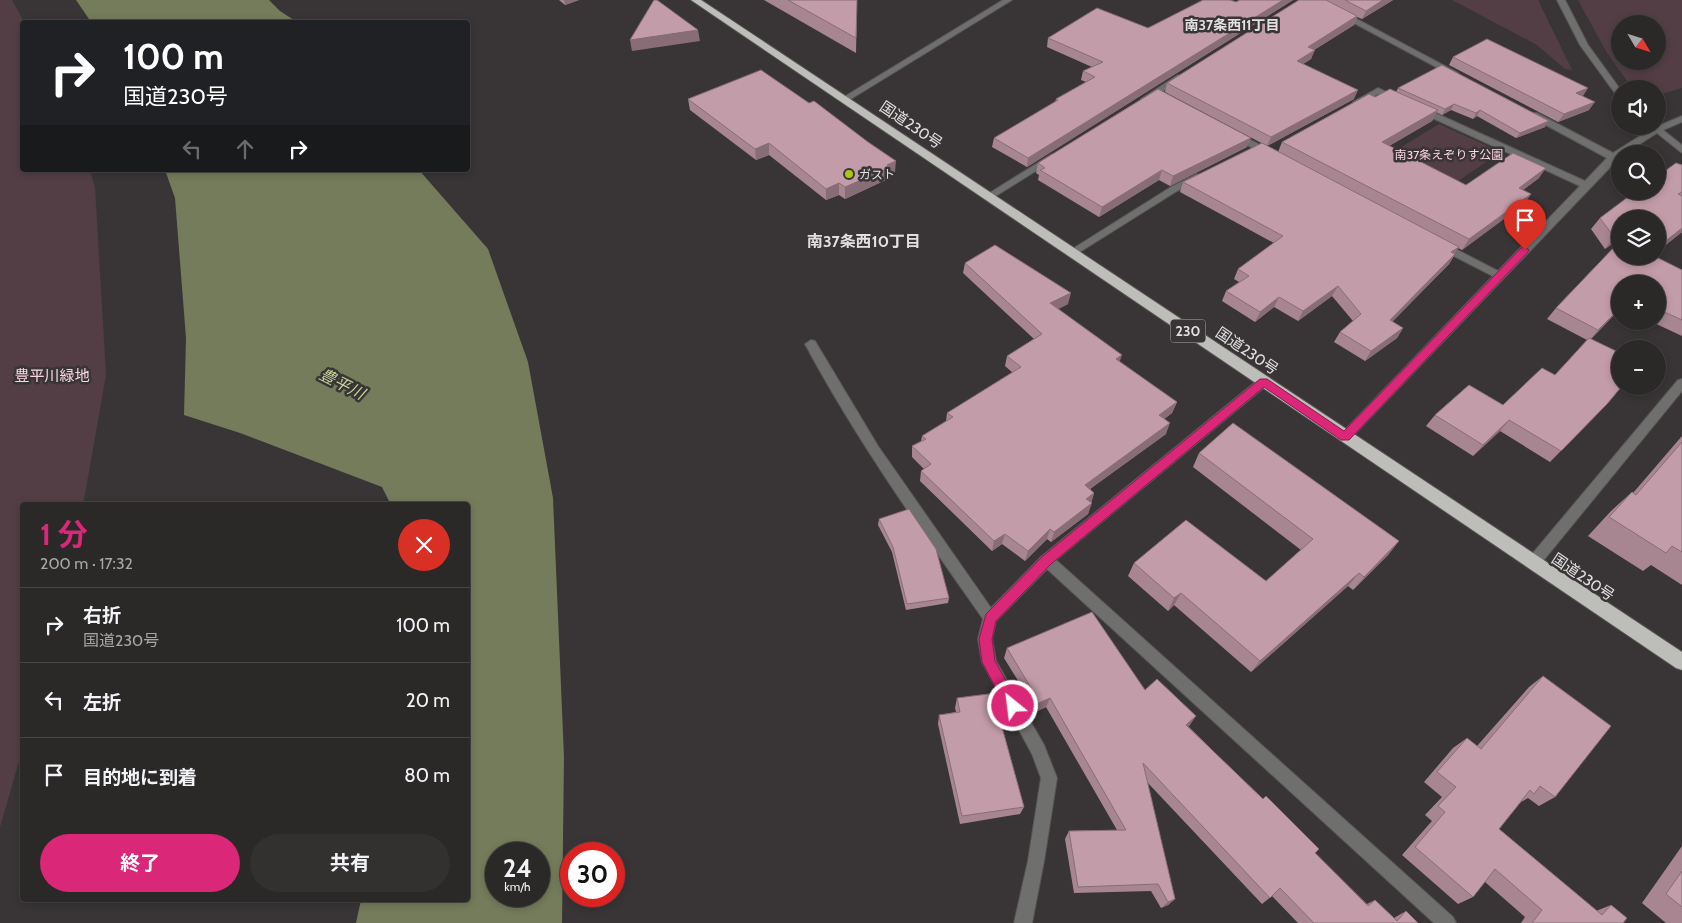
<!DOCTYPE html>
<html lang="ja">
<head>
<meta charset="utf-8">
<style>
  body { margin:0; font-family:Cabin,"Noto Sans JP",sans-serif; background:#333030; color:#f1f3f6; height:100vh; display:flex; flex-direction:column; font-size:19px; white-space:nowrap }
  * { box-sizing:border-box; margin:0 }
  p { font-size:16px; color:#a6a6a8 }
  .icon { flex:none; width:28px; height:28px; fill:none; stroke:currentColor; stroke-width:2; stroke-linecap:round; stroke-linejoin:round }
  .map { position:relative; flex:1; overflow:hidden }
  .details { position:absolute; left:20px; top:502px; width:450px; height:400px; display:flex; flex-direction:column; background:#2b2828; border-radius:5px; box-shadow:0 2px 8px #0003,0 0 0 1px #474445 }
  .details>* { flex:none }
  .top-card { position:absolute; left:20px; top:20px; width:450px; height:152px; border-radius:5px; box-shadow:0 2px 8px #0003,0 0 0 1px #474445; background:#202124; color:#fff; overflow:hidden }
  .needle { width:32px; rotate:128deg }
  .tools { position:absolute; left:1611px; top:15px; display:grid; gap:10px }
  .tools a { display:grid; place-items:center; width:55px; height:55px; border-radius:50%; background:#2b2828; box-shadow:0 2px 8px #0003,0 0 0 1px #474445; font-size:25px }
  .speed { position:absolute; left:485px; top:842px; display:flex; gap:10px; font-size:25px; font-weight:700; text-align:center }
  .speed>* { display:grid; place-content:center; width:65px; height:65px; border-radius:50%; background:#2b2828; box-shadow:0 2px 8px #0003,0 0 0 1px #474445; line-height:1 }
  .speed small { font-size:12px; font-weight:400 }
  .speed .limit { border:8px solid #d22; background:#fff; color:#111 }
  .pin { position:absolute; display:grid; place-items:center; width:42px; height:42px; color:#fff; margin:-51px -21px; border-radius:50% 50% 50% 0; rotate:-45deg; box-shadow:0 0 5px #0007 }
  .pin .icon { rotate:45deg }
  .me { position:absolute; width:55px; margin:-28px; rotate:331deg; stroke-linejoin:round; filter:drop-shadow(0 0 4px #0008) }
  .turn { display:flex; align-items:center; gap:18px; height:105px; padding:0 20px; font-size:22px }
  .turn .icon { width:65px; height:65px; stroke-width:2.5 }
  .turn b { display:block; font-size:35px; line-height:42px }
  .lanes { display:flex; align-items:center; height:48px; padding:0 20px; background:#0003; justify-content:center; gap:25px; direction:ltr }
  .lanes .off { opacity:.35 }
  .round { display:grid; place-items:center; flex:none; width:52px; height:52px; border-radius:26px; background:#333030 }
  .overview { display:flex; align-items:center; justify-content:space-between; height:85px; padding:0 20px }
  h1 { font-size:30px; font-weight:700; line-height:38px; color:#db2777 }
  .cta { display:flex; gap:10px; margin-top:auto; padding:10px 20px }
  .cta a { flex:1; height:58px; border-radius:30px; background:#db2777; color:#fff; font-size:20px; font-weight:700; line-height:58px; text-align:center }
  .cta a+a { background:#333030; color:#f1f3f6 }
  ul { padding:0; list-style:none }
  li { display:flex; align-items:center; gap:15px; height:75px; padding:0 20px; border-top:1px solid #474445 }
  li div { flex:1 }
  li b { display:block; font-size:19px }
  li em { font-style:normal }
  .map>svg:first-child { display:block }
</style>
</head>
<body>
<div class="map">
<svg width="1682" height="923" viewBox="0 0 1682 923">
  <rect width="100%" height="100%" fill="#393536"/>
  <g fill="#533e45" fill-rule="evenodd">
    <path d="M0,0H12L24,22H22V170H90L95,188L106,375L83,505H22V751L0,827Z"/>
    <path d="M1452,0H1538L1572,70L1565,69L1537,45Z"/>
    <path d="M1578,0H1682V88L1658,95V89H1633L1607,53ZM1620,24H1658V61H1620Z"/>
    <path d="M1439,124L1501,152L1455,183L1393,152Z"/>
  </g>
  <g fill="#747c5b" fill-rule="evenodd">
    <path d="M76,0H269L280,11L297,22H91Z"/>
    <path d="M165,170H419L488,249L528,362L553,498L564,757L562,923H356L361,900H468V505H391L382,487L240,433L184,415L186,338L175,198ZM496,854H539V896H496Z"/>
  </g>
  <g fill="none" stroke-linecap="round" stroke-linejoin="round">
    <defs>
      <g id="minor">
        <path d="M1003,0H1012L846,102L839,100Z"/>
        <path d="M1311,0H1321L1458,73L1451,75Z"/>
        <path d="M1557,0H1565L1588,45L1620,89V97L1617,96L1580,45Z"/>
        <path d="M1178,75L1185,77L1148,101L1141,99Z"/>
        <path d="M1378,88L1401,99L1397,102L1378,94L1360,104L1353,102Z"/>
        <path d="M1420,106L1585,181L1607,158L1531,117V113H1537L1613,153L1651,129L1649,126H1658L1682,116V122L1663,130L1682,145V153L1657,133L1624,154H1620V157L1349,440H1341L1339,437L1341,434L1493,276L1436,247V243H1444L1498,271L1580,186L1417,111L1416,109Z"/>
        <path d="M1235,132L1274,152L1276,154L1271,157L1268,156L1232,137L1231,135Z"/>
        <path d="M1052,154L1057,157L1055,159L991,199L988,200L983,197Z"/>
        <path d="M1197,174L1202,177L1200,179L1177,191L1075,255L1071,256L1066,253L1171,187Z"/>
        <path d="M811,340L815,341L878,446L991,608L1042,556L1259,379H1267L1269,382L1267,385L1056,560L1453,917L1456,923H1434L1047,569L996,621L992,639L996,661L1044,745L1057,778L1044,861L1032,923H1014L1028,861L1041,778L1032,754L982,662L978,639L983,619C920,529 857,441 805,344Z"/>
        <path d="M1682,379V391L1538,567L1533,569L1528,567L1526,563L1528,559L1678,380Z"/>
      </g>
      <path id="highway" d="M691,0H701L1682,652V670L1676,668Z"/>
    </defs>
    <use href="#minor" stroke="#575455" stroke-width="2"/>
    <use href="#highway" stroke="#575455" stroke-width="2"/>
    <use href="#minor" fill="#6f706e" fill-rule="evenodd"/>
    <use href="#highway" fill="#bdbeba" fill-rule="evenodd"/>
  </g>
  <g fill="#a88691">
    <path d="M559,0H579L565,5Z"/>
    <path d="M764,0H857L856,53Z"/>
    <path d="M1240,0H1293L1027,167L992,147L994,138L1055,102L1056,99L1086,82L1081,80L1083,71L1092,67L1047,47L1048,38L1148,28L1236,2Z"/>
    <path d="M1299,0H1393L1362,19L1357,17L1354,25L1314,50L1311,59L1303,64L1354,99L1267,146L1165,92L1167,83Z"/>
    <path d="M1453,57L1583,96L1589,110L1558,122L1449,65Z"/>
    <path d="M1398,88L1545,127L1516,138L1477,116L1473,119L1451,110L1442,115L1436,112L1432,121L1389,146L1466,185L1539,178L1523,190L1531,194L1524,204L1462,250L1458,248L1454,254H1455L1449,264L1392,322L1403,328L1397,338L1365,361L1334,342L1340,332L1353,321L1332,296L1298,321L1274,307L1255,322L1222,301L1226,291L1239,282L1234,279L1238,269L1274,243L1180,192L1183,182L1278,152L1282,142L1375,97L1396,92Z"/>
    <path d="M688,99L895,172L890,174V178L845,199L839,195L826,200L769,155L756,160L690,110Z"/>
    <path d="M1247,147L1170,186L1159,180L1099,217L1038,180L1039,175L1036,173L1038,163Z"/>
    <path d="M1676,163L1682,165V232L1658,251V219H1620V238L1605,249L1591,229L1600,218L1636,191H1658V176Z"/>
    <path d="M1620,241V256H1654L1682,270V336L1650,321H1658V284H1620V309L1591,339L1620,353V386H1622L1607,404L1550,462L1500,431L1473,456L1426,426L1435,415L1469,385L1503,405L1542,368L1555,375L1587,340L1547,319L1556,308Z"/>
    <path d="M965,263L1068,304L1058,309L1119,362L1177,402L1172,413L1164,419L1166,434L1090,489L1094,493L1088,514L1051,542L1047,539L1025,561L1002,544L992,551L920,481L921,471L924,469L912,457V446L921,441L922,436L946,421L947,413L1013,373L1005,366L1007,356L1034,339L963,273Z"/>
    <path d="M1682,436V585L1651,565L1643,571L1588,536L1611,511L1632,492L1633,493Z"/>
    <path d="M1199,453L1399,541L1388,555L1353,590L1348,586L1251,672L1174,605L1168,611L1128,576L1134,563L1266,581L1301,550L1193,467Z"/>
    <path d="M879,519L949,598L948,603L906,610L892,552L878,525Z"/>
    <path d="M1007,648L1145,690L1190,725L1188,726L1367,904L1375,900L1394,918L1406,911L1418,923H1298L1272,896L1262,904L1147,782L1175,899L1168,905L1161,908L1151,891L1074,893L1065,839L1069,831L1117,830L1046,707L1029,715L1019,698L1023,689L1004,658Z"/>
    <path d="M1543,676L1555,797L1539,806L1528,798L1521,802L1499,829L1596,911L1611,905L1623,923H1521L1525,917L1485,882L1473,897L1458,904L1402,855L1432,821L1425,815L1442,797L1424,782L1453,748L1467,738L1477,746L1529,687Z"/>
    <path d="M957,698L1013,722L1002,727L1024,807L1020,814L960,824L938,724L939,715L956,712L955,708Z"/>
    <path d="M1682,846V923H1666L1642,903Z"/>
  </g>
  <g fill="#886d76">
    <path d="M564,0H579L565,5Z"/>
    <path d="M1283,0H1293L1027,167L1028,158Z"/>
    <path d="M1383,0H1393L1362,19L1366,11Z"/>
    <path d="M1357,16L1354,25L1304,56L1308,47Z"/>
    <path d="M698,30L700,41L632,51L630,40Z"/>
    <path d="M1315,50L1311,59L1293,70L1297,61Z"/>
    <path d="M1588,88L1583,96L1576,93Z"/>
    <path d="M1358,90L1354,99L1267,146L1271,137Z"/>
    <path d="M1595,102L1589,110L1558,122L1564,114Z"/>
    <path d="M1454,104L1451,110L1442,115L1445,109Z"/>
    <path d="M1438,110L1432,121L1377,153L1382,142Z"/>
    <path d="M1480,110L1477,116L1473,119L1476,113Z"/>
    <path d="M1549,121L1545,127L1516,138L1520,133Z"/>
    <path d="M1251,138L1247,147L1170,186L1173,176Z"/>
    <path d="M769,143V155L756,160L755,149Z"/>
    <path d="M896,161L895,172L890,174V178L845,199V187L887,165Z"/>
    <path d="M1546,168L1539,178L1512,198L1519,188Z"/>
    <path d="M1162,170L1159,180L1099,217L1102,207Z"/>
    <path d="M839,183V195L826,200V189Z"/>
    <path d="M1531,194L1524,204L1462,250L1469,239Z"/>
    <path d="M1682,228V232L1658,251V247Z"/>
    <path d="M1620,233V238L1605,249L1614,237Z"/>
    <path d="M1459,247L1452,256L1451,252Z"/>
    <path d="M1455,254L1449,264L1384,330L1390,320Z"/>
    <path d="M1338,286L1332,296L1298,321L1303,311Z"/>
    <path d="M1071,293L1068,304L1048,314L1050,303Z"/>
    <path d="M1279,297L1274,307L1255,322L1260,312Z"/>
    <path d="M1620,308V309L1589,341L1598,330Z"/>
    <path d="M1403,328L1397,338L1365,361L1371,351Z"/>
    <path d="M1122,355L1118,366L1116,359Z"/>
    <path d="M1177,402L1172,413L1155,426L1159,415Z"/>
    <path d="M1509,420L1500,431L1473,456L1483,445Z"/>
    <path d="M1170,423L1166,434L1081,495L1085,485Z"/>
    <path d="M1094,493L1091,503L1086,499Z"/>
    <path d="M1092,503L1088,514L1051,542L1054,532Z"/>
    <path d="M1050,529L1047,539L1025,561L1028,551Z"/>
    <path d="M1005,534L1002,544L992,551L994,541Z"/>
    <path d="M1399,541L1388,555L1353,590L1364,577Z"/>
    <path d="M1359,573L1348,586L1251,672L1260,661Z"/>
    <path d="M1181,593L1174,605L1168,611L1174,598Z"/>
    <path d="M1050,698L1046,707L1029,715L1032,706Z"/>
    <path d="M1016,713L1013,722L997,729L1000,720Z"/>
    <path d="M1196,716L1190,725L1180,734L1186,725Z"/>
    <path d="M1175,899L1168,905L1161,908L1168,902Z"/>
  </g>
  <g fill="#c39ca9" stroke="#886d76">
    <path d="M654,0H657L698,30L630,40Z"/>
    <path d="M788,0H857L856,38Z"/>
    <path d="M1203,0H1230L1236,2L1240,0H1283L1028,158L994,138L1058,100L1056,99L1095,77L1083,71L1103,62L1048,38L1097,8L1148,28Z"/>
    <path d="M1299,0H1326L1357,16L1308,47L1315,50L1297,61L1358,90L1271,137L1167,83Z"/>
    <path d="M1345,0H1383L1366,11Z"/>
    <path d="M1487,39L1588,88L1576,93L1595,102L1564,114L1453,57Z"/>
    <path d="M1442,65L1549,121L1520,133L1480,110L1476,113L1454,104L1445,109L1398,88Z"/>
    <path d="M761,70L809,103L814,101L868,142L896,161L887,165L891,167L845,187L839,183L826,189L769,143L755,149L688,99Z"/>
    <path d="M1158,89L1251,138L1173,176L1162,170L1102,207L1040,170L1045,168L1038,163Z"/>
    <path d="M1390,89L1438,110L1382,142L1466,185L1513,153L1546,168L1519,188L1531,194L1469,239L1282,142L1369,94L1375,97Z"/>
    <path d="M1262,143L1459,247L1451,252L1455,254L1390,320L1403,328L1371,351L1340,332L1361,314L1338,286L1303,311L1279,297L1260,312L1226,291L1249,276L1238,269L1283,236L1183,182Z"/>
    <path d="M1676,163L1682,165V192L1678,194L1682,196V228L1658,247V219H1620V233L1614,237L1600,218L1636,191H1658V176Z"/>
    <path d="M1620,241V256H1654L1682,270V320L1658,309V284H1620V308L1598,330L1556,308Z"/>
    <path d="M995,245L1071,293L1050,303L1122,355L1116,359L1177,402L1159,415L1170,423L1085,485L1094,493L1086,499L1092,503L1054,532L1050,529L1028,551L1005,534L994,541L921,471L931,464L912,446L926,439L922,436L953,417L947,413L1021,367L1007,356L1042,334L965,263Z"/>
    <path d="M1589,338L1620,353V386H1622L1607,404L1561,451L1509,420L1483,445L1435,415L1469,385L1503,405L1542,368L1555,375Z"/>
    <path d="M1233,423L1399,541L1364,577L1359,573L1260,661L1181,593L1174,598L1134,563L1186,520L1266,581L1313,539L1199,453Z"/>
    <path d="M1682,442V552L1672,546L1666,553L1609,517L1632,492L1636,495Z"/>
    <path d="M909,509L936,549L949,598L907,604L893,547L879,519Z"/>
    <path d="M1092,612L1145,690L1157,679L1196,716L1186,725L1263,799L1266,796L1319,849L1315,853L1368,906L1375,900L1397,921L1406,911L1418,923H1314L1280,888L1270,898L1143,763L1175,899L1168,902L1158,884L1078,887L1069,831L1126,830L1050,698L1032,706L1023,689L1031,688L1007,648Z"/>
    <path d="M1543,676L1611,726L1555,797L1540,786L1534,794L1530,790L1499,829L1602,915L1611,905L1627,918L1623,923H1532L1542,910L1495,869L1473,897L1415,847L1445,812L1438,806L1456,787L1437,772L1467,738L1481,749Z"/>
    <path d="M1004,692L1016,713L1000,720L1024,807L962,816L939,715L960,712L957,698Z"/>
    <path d="M1682,871V907L1666,894Z"/>
  </g>
  <path fill="#db2777" stroke="#8e194d" d="M1525,247L1529,250L1528,252L1349,440H1341L1264,387L1051,564L996,621L992,639L995,661L1020,706L1018,711L1013,713L1008,711L982,662L979,639L986,614L1043,556L1260,379H1267L1344,431L1521,248Z"/>
  <circle fill="#acc613" stroke="#393536" stroke-width="2" cx="849" cy="174" r="5"/>
  <g text-anchor="middle" dominant-baseline="central" stroke-width="5" stroke-linejoin="round" paint-order="stroke">
    <g font-size="12" fill="#fdd5e2" stroke="#393536">
      <text x="1449" y="154">南37条えぞりす公園</text>
    </g>
    <g font-size="12" fill="#e2dfe0" stroke="#393536" text-anchor="start">
      <text x="859" y="174">ガスト</text>
    </g>
    <g font-size="14" font-weight="bold" fill="#e2dfe0" stroke="#393536">
      <text x="1232" y="25">南37条西11丁目</text>
    </g>
    <rect fill="#393536" stroke="#afacad" stroke-width="1" x="1170.5" y="319.5" width="35" height="23" rx="4"/>
    <g font-size="14" font-weight="bold" fill="#e2dfe0">
      <text x="1188" y="331">230</text>
    </g>
    <g font-size="15" fill="#e2dfe0" stroke="#393536">
      <text transform="translate(911 125) rotate(34)">国道230号</text>
      <text transform="translate(1247 351) rotate(34)">国道230号</text>
      <text transform="translate(1583 577) rotate(34)">国道230号</text>
    </g>
    <g font-size="15" fill="#fdd5e2" stroke="#393536">
      <text x="52" y="376">豊平川緑地</text>
    </g>
    <g font-size="16" font-weight="bold" fill="#e2dfe0" stroke="#393536">
      <text x="864" y="241">南37条西10丁目</text>
    </g>
    <g font-size="16" font-style="italic" fill="#c2d095" stroke="#393536">
      <text transform="translate(342 384) rotate(27)">豊平川</text>
    </g>
  </g>
</svg>
<div class="tools">
<a><svg class="needle" viewBox="-14 -14 28 28"><path d="M0-13l5 13h-10z" fill="#e53935"/><path d="M0 13l5-13h-10z" fill="#a6a6a8"/></svg></a>
<a><svg class="icon" aria-label="sound" viewBox="0 0 24 24"><path d="M4 9h4l5-4v14l-5-4H4zM17 9q2 3 0 6"/></svg></a>
<a><svg class="icon" aria-label="search" viewBox="0 0 24 24"><circle cx="10" cy="10" r="6"/><path d="M15 15l6 6"/></svg></a>
<a><svg class="icon" aria-label="layers" viewBox="0 0 24 24"><path d="M12 4l9 5-9 5-9-5zM3 14l9 5 9-5"/></svg></a>
<a>+</a>
<a>−</a>
</div>
<div class="speed"><div>24<small>km/h</small></div><div class="limit">30</div></div>
<div class="pin" style="left:1525px;top:250px;background:#d93025"><svg class="icon" aria-label="arrive" viewBox="0 0 24 24"><path d="M6 21V4h12l-3 4 3 4H6"/></svg></div>
<svg class="me" style="left:1013px;top:706px" viewBox="-20 -20 40 40"><circle r="17" fill="#db2777" stroke="#fff" stroke-width="3"/><path d="M0-11L8 9 0 5-8 9z" fill="#fff"/></svg>
<div class="top-card">
<div class="turn"><svg class="icon" aria-label="right" viewBox="0 0 24 24"><path d="M7 20v-9h11M14 6l5 5-5 5"/></svg><div><b>100 m</b>国道230号</div></div>
<div class="lanes"><svg class="icon off" aria-label="left" viewBox="0 0 24 24"><path d="M17 20v-9H6M10 6l-5 5 5 5"/></svg><svg class="icon off" aria-label="ahead" viewBox="0 0 24 24"><path d="M12 20V5M6 11l6-6 6 6"/></svg><svg class="icon" aria-label="right" viewBox="0 0 24 24"><path d="M7 20v-9h11M14 6l5 5-5 5"/></svg></div>
</div>
<section class="details">
<div class="overview"><div><h1>1 分</h1><p>200 m · 17:32</p></div><a class="round" style="background:#d93025;color:#fff"><svg class="icon" aria-label="close" viewBox="0 0 24 24"><path d="M6 6l12 12M18 6L6 18"/></svg></a></div>
<ul>
<li><svg class="icon" aria-label="right" viewBox="0 0 24 24"><path d="M7 20v-9h11M14 6l5 5-5 5"/></svg><div><b>右折</b><p>国道230号</p></div><em>100 m</em></li>
<li><svg class="icon" aria-label="left" viewBox="0 0 24 24"><path d="M17 20v-9H6M10 6l-5 5 5 5"/></svg><div><b>左折</b></div><em>20 m</em></li>
<li><svg class="icon" aria-label="arrive" viewBox="0 0 24 24"><path d="M6 21V4h12l-3 4 3 4H6"/></svg><div><b>目的地に到着</b></div><em>80 m</em></li>
</ul>
<div class="cta"><a>終了</a><a>共有</a></div>
</section>
</div>
</body>
</html>
